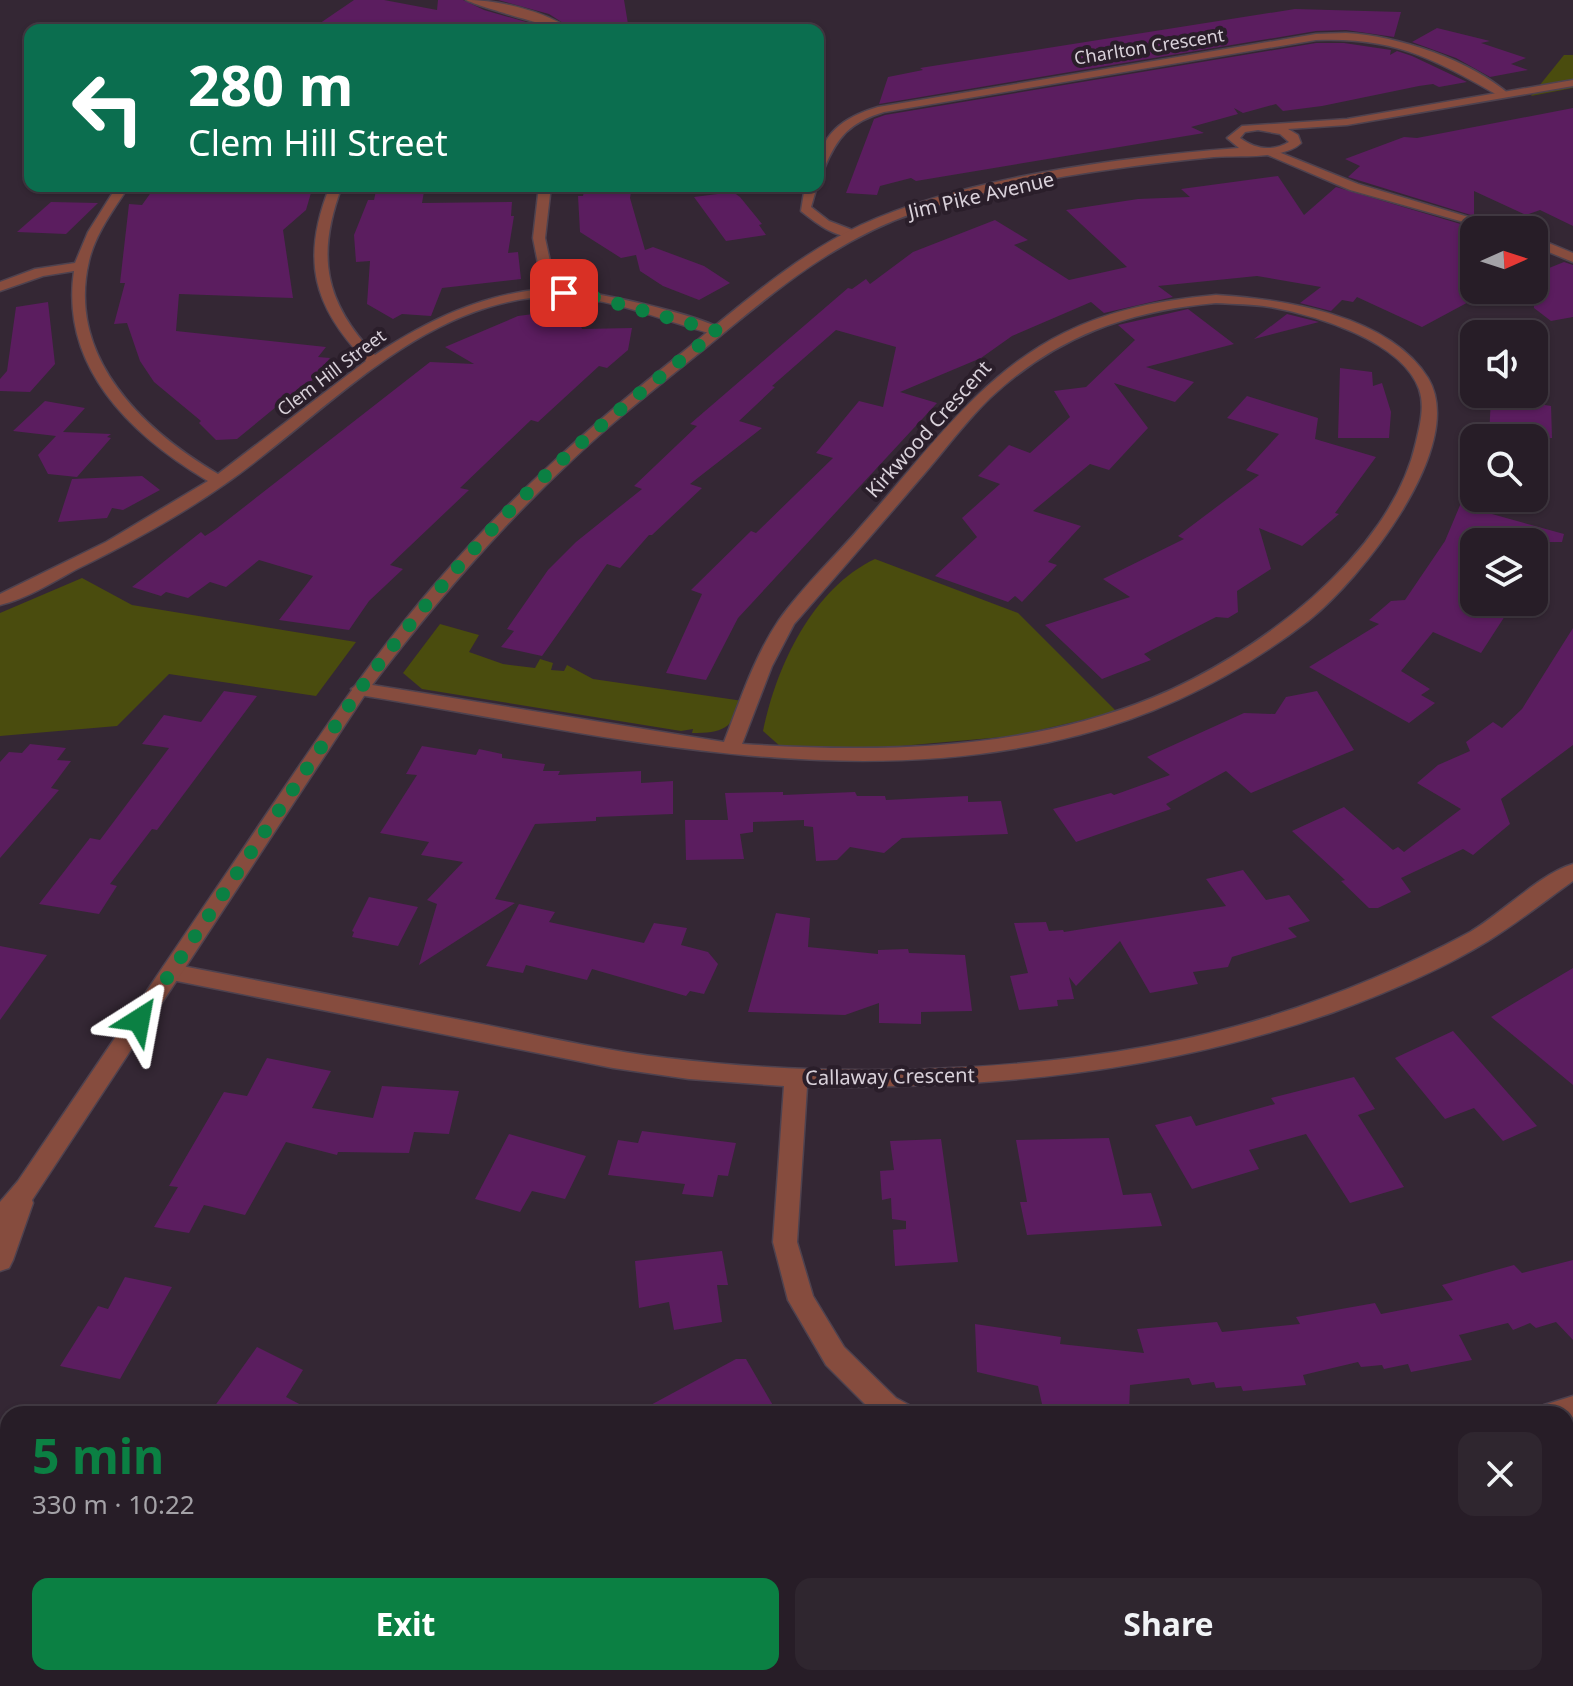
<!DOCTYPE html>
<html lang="en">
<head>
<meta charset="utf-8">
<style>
  body { margin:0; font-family:"Noto Sans",sans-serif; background:#2f262f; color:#f1f3f6; height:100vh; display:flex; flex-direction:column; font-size:30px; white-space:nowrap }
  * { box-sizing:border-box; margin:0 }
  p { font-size:26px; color:#a4a2a7 }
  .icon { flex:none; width:44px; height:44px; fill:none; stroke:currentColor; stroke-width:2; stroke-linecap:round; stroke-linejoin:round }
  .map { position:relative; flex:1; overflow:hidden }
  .drawer { position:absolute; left:0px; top:1406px; width:1574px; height:280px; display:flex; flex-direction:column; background:#271d27; border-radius:24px 24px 0 0; box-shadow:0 2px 6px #0004,0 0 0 2px #433b44 }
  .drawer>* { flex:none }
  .banner { position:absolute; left:24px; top:24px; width:800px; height:168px; border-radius:16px; box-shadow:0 2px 6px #0004,0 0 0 2px #433b44; background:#0b6e4f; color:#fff; overflow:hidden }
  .needle { width:52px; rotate:87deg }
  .controls { position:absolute; left:1460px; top:216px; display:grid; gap:16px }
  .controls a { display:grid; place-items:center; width:88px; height:88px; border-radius:16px; background:#271d27; box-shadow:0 2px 6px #0004,0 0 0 2px #433b44; font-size:40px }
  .pin { position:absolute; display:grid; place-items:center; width:68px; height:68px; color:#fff; margin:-34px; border-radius:16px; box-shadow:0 4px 12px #0006 }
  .me { position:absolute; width:88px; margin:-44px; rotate:34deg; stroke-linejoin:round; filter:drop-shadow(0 0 6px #0008) }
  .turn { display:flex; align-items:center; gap:28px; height:168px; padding:0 32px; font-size:36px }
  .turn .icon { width:104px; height:104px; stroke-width:2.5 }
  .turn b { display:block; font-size:56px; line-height:68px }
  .round { display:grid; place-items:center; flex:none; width:84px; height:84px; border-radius:16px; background:#2f262f }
  .overview { display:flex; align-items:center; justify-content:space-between; height:136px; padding:0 32px }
  h1 { font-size:48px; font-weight:700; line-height:60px; color:#0b8043 }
  .primary-button { display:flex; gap:16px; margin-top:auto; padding:16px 32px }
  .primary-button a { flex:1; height:92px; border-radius:16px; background:#0b8043; color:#fff; font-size:32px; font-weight:700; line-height:92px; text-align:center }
  .primary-button a+a { background:#2f262f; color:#f1f3f6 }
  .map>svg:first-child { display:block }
</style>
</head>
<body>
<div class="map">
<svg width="1573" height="1686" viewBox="0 0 1573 1686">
  <rect width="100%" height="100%" fill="#342734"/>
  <g fill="#4a4c0e">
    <path d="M1564,55H1573V88L1531,96Z"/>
    <path d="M875,559L1018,613L1117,712L1014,736L878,748L781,747L763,731C776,666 813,588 875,559Z"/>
    <path d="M82,578L132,605L356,642L316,696L169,674L117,726L0,736V613Z"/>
    <path d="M440,624L479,635L469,652L503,664L535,668L540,659L553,663L551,670L564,671L567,665L593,679L743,701C731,729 723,733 692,733L693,729L681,731L422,689L403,673Z"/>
  </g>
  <g fill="#5b1d5f">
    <path d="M354,0H384L437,10L438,0H463L484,10L554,30H310Z"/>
    <path d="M498,0H624L629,30H574L549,14Z"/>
    <path d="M1295,9L1401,12L1394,37L1346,30L1316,31L879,104L888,77L923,70L920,68Z"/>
    <path d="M1437,28L1490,41L1481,43L1526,58L1511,64L1528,70L1490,77L1456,58L1412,42Z"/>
    <path d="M1316,43H1344L1391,50L1390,55L1397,51L1412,56L1467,82L1439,87L1433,84L1419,86L1322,106L1283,111L1276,104L1243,113L1234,108L1238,114L1191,127L1204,133L916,181L911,178L880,186L877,195L846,193L874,119L885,115Z"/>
    <path d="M1573,108V226L1540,210L1526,215L1474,191V216L1348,177L1360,166L1345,159L1404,137L1417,138Z"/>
    <path d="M1278,176L1304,215L1336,187L1474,228V234L1463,238L1474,242V299L1422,327L1357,297L1353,302L1342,300L1331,311L1300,303L1321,287L1257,276L1158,286L1173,297L1104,313L1091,302L1012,336L981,358L900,392L937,403L738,618L706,680L666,673L702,594L691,590L751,531L756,533L833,458L816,453L859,401L883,407L896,347L836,330L772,386L775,387L739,421L762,428L690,484L702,488L652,535H649L620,568L607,564L542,656L501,647L514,631L507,629L548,570L576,542L642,489L634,486L697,426L690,424L848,288L852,289L866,279L870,284L913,252L995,220L1028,240L1014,245L1069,280L1127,267L1066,210L1138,199L1190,197L1181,189Z"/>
    <path d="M163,186H199L198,189L313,186L306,210L283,230L293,298L179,294L176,331L326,347L318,357L330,358L309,384H304L237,439L216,440L199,423L201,421L154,382L140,361L127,323L114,324L125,283H120L129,204L142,205L152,191L161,190Z"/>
    <path d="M377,186H425L422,203L512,202L511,216H514L508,253L518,252L521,279L442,288L431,316L402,314L393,319L367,304L370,261L356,262L354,235L368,200H374Z"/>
    <path d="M585,186H632L630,198L645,250L653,247L704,266L730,283L699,300L663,286L640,271L636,255L621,258L580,232L578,196H583Z"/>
    <path d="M733,192L740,197L762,224L759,225L766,235L726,241L694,197Z"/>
    <path d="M51,202L98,203L66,234L17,232Z"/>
    <path d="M1564,262L1573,265V317L1551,321L1534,308V274Z"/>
    <path d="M48,302L55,364L30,392L0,391V379L7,371L16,307Z"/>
    <path d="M1188,309L1234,344L1146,367L1194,382L1175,402L1114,383L1148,428L1109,470L1090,464L1033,511L1081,526L1048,562L1057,565L1022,602L1015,596L1008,602L935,576L977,537L962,518L1000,484L978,476L1009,445L1030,453L1070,417L1054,391L1086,387L1135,340L1118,325Z"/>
    <path d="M564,310L565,313L575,311L582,329L632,328L628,350L607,368L599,366L538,422L531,420L460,488L469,490L390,565L403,569L369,601L349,630L279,620L313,576L259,560L226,587L210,582L188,598L166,592L161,596L132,587L201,532L205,536L216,529L430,362L474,364L445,347L518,316Z"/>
    <path d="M1287,314L1319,322L1254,339Z"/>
    <path d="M1340,368L1372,372L1373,386L1382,383L1391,412L1389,438H1338Z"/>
    <path d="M1247,396L1318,418L1315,439L1376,457L1335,513L1339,514L1302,546L1259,528L1271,569L1237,591L1238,612L1228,618L1216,617L1144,654L1151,660L1102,679L1045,625L1130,597L1103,579L1184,539L1178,536L1259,475L1246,470L1279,434L1227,418Z"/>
    <path d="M1491,396L1551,406L1552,438H1489Z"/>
    <path d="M45,401L85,408L63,432L111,434L107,437L111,438L77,477L48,474L38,455L56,436L13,431Z"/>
    <path d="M1474,472V509L1564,534L1562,542H1474V602H1514L1481,653L1433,632L1401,671L1430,689L1421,695L1435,703L1409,723L1309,667L1379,624L1369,620L1391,601L1405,600L1445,541Z"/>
    <path d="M142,476L160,490L123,510L112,508L107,518L58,522L72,479Z"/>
    <path d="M1573,628V745L1501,799L1510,824L1473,855L1463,849L1401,878L1411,892L1378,908H1369L1341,881L1345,880L1292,831L1344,807L1393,850L1398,847L1404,852L1461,809L1417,783L1438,765L1470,751L1466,742L1493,722L1502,728L1522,709Z"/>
    <path d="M224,691L257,696L157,830L152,829L110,884L117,886L99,914L39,904L90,838L100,840L169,748L142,744L164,715L201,722Z"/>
    <path d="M1317,691L1354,750L1251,793L1226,771L1166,804L1171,809L1076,842L1053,809L1111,793L1114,795L1170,775L1147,757L1244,713L1275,714L1286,697Z"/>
    <path d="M30,744L66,748L57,760L71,761L51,788L59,790L0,858V762L9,752L22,753Z"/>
    <path d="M422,746L476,755L479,749L502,754V758L545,764L543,771H560L558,775L641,771V783L673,781V814L596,817V821L535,824L495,899L515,903L419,965L437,904L427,900L463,862L421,855L429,842L380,833L417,775L406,774Z"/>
    <path d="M783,792V795L855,792L857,796H885L886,800L968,796V802L1001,801L1008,834L902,838L884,853L850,847L837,860L816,861L813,827L804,826V820L753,822V832L740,834L744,859L686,860L685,820H728L725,793Z"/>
    <path d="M1243,870L1266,900L1289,895L1310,921L1288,928L1297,937L1232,957L1228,967L1193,972L1198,984L1150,993L1120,941L1076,986L1069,977L1074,999L1057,1000L1058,1006L1019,1010L1010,976L1028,973L1014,923L1046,922L1049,931L1063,930L1064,932L1226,906L1206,879Z"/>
    <path d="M369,897L418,907L398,946L352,937L354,932L352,931Z"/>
    <path d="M519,904L555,912L549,922L644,943L654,923L687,928L681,945L708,952L718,964L704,994L690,991L686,996L592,969L587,980L526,965L523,973L486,966Z"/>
    <path d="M776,913L810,918L808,947L878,954V950L908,949L909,953L965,955L972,1011L921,1012V1024L879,1023V1003L845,1015L748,1012Z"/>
    <path d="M0,946L47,955L0,1020Z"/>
    <path d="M1573,968V1085L1491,1017Z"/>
    <path d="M1453,1031L1537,1126L1503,1141L1474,1108L1445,1119L1395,1058Z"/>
    <path d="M267,1058L331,1071L312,1108L373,1118L382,1086L459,1091L449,1134L414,1132L409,1153L338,1152L337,1155L286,1142L245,1215L204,1205L189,1233L154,1227L178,1187L169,1186L224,1092L247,1096Z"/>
    <path d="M1354,1077L1375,1109L1358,1115L1404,1187L1350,1203L1306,1134L1249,1150L1259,1169L1192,1189L1155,1125L1191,1116L1196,1126L1275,1104L1271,1098Z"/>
    <path d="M642,1131L736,1143L728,1176L718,1175L713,1197L682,1194L685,1184L608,1175L618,1140L638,1143Z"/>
    <path d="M509,1134L586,1156L565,1199L532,1191L520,1212L475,1199Z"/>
    <path d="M1109,1138L1123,1195L1151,1193L1162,1226L1027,1235L1020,1202H1027L1016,1140Z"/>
    <path d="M941,1139L958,1262L895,1266L893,1230L906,1229V1221L892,1219L891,1198L882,1200L880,1171L894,1170L890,1141Z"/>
    <path d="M722,1251L728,1285H717L722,1322L674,1330L669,1302L639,1308L635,1261Z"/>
    <path d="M1573,1260V1340L1556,1322L1536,1328L1530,1323L1513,1330L1508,1323L1459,1335L1472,1360L1411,1372L1408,1364L1384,1369L1382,1365L1361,1367L1358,1362L1303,1375L1306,1385L1243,1391L1241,1386L1216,1388L1214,1382L1192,1385L1189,1378L1130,1385L1129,1414L1042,1404L1038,1386L977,1372L975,1324L1061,1337L1060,1344L1144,1353L1137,1329L1217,1322L1222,1332L1300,1324L1296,1317L1375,1303L1381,1314L1453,1300L1442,1285L1514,1265L1522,1273Z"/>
    <path d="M125,1277L172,1287L120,1379L60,1366L98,1306L108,1309Z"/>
    <path d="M257,1347L303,1370L286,1397L318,1414H209Z"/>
    <path d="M736,1359H746L778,1414H634Z"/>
  </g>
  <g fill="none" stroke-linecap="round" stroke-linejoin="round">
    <defs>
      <g id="minor">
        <path d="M466,0C498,0 545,11 571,30C559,30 477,6 466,0Z"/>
        <path d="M1346,33C1399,36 1470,60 1510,95L1501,97C1434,59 1396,37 1316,40L884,112C850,122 837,137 824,169L818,173C818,134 844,117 878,107L1316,34Z"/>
        <path d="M1263,149H1271L1358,184L1512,230H1492L1350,190L1263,153Z"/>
        <path d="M117,186H129C114,209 95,234 89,261C66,357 143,430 218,474L366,361C312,306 301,258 330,186H342C316,255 324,302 375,355C427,321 480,295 543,289L533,238L539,186H551L545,238L556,289C585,289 704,315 724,331L717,335C660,321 600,291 539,297C413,309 323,416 225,484C178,517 128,544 77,569C53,582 26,599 0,605V594L106,542L208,481C131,435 60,368 74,271L43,276L0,291V282L35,269L75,263L88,232Z"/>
        <path d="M805,186H817L811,207L829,221L855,231V237C835,238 816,223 801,211Z"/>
        <path d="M1534,237L1573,253V262L1534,246Z"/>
        <path d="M1216,295C1283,299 1389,315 1428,378C1469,446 1359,581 1308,621C1239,674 1163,713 1079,735C843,797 595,733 360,695L351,689L360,683L724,742C740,701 754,657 779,620C803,586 836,556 863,524C924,456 980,374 1064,333C1112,309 1163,300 1216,295ZM1216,303C1234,304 1253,304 1270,307C1315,315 1402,341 1419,389C1425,406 1420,425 1416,442C1391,556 1254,656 1152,698C1022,751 879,753 742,744L772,666L794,624C836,576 877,529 918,481C942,454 964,423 990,398C1056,336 1128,311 1216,303Z"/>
        <path d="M1573,864V881C1545,901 1517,923 1488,941C1441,970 1386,993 1334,1012C1158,1074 992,1088 807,1087L797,1242L813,1296L844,1347L896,1398L909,1405L912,1414H875L826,1365L788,1300L773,1242L784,1086L689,1079L613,1068L172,980L164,978L161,972L164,966L172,964C270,983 368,1002 466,1021C533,1034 599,1050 667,1058C853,1081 1089,1073 1268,1017C1338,995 1405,967 1470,932C1501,914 1541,873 1573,864Z"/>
        <path d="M1573,1396V1422L1566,1424V1414H1541L1544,1405Z"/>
        <path d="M1270,1678H1302L1305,1686H1273Z"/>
      </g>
      <g id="tertiary">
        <path d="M1573,80V86L1347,125L1288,129L1298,135L1301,143C1284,160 1238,155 1214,157C1115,167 1011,181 917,212C836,239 773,292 709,345C662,383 614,420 570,462C495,532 428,611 366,693L32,1200L33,1203L13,1260L9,1268L0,1271V1202L18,1181C94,1069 169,958 245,846C308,753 369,659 443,575C516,491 597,420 683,352C740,306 795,256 861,225C966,177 1124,157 1239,148L1227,138L1242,126L1347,119ZM1258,130L1280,134L1289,142C1272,152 1255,149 1240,138L1245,132Z"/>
        <path d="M0,1445L8,1448V1478L0,1475Z"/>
        <path d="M0,1491L8,1494V1522L0,1519Z"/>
        <path d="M251,1678H288L291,1686H254Z"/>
      </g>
    </defs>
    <use href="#minor" stroke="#4e424f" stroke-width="3"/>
    <use href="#tertiary" stroke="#4e424f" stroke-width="3"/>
    <use href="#minor" fill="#864c3e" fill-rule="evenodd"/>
    <use href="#tertiary" fill="#864c3e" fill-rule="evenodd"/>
  </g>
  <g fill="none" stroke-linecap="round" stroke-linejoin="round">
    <path stroke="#0b8043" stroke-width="14" stroke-dasharray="0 25.2" d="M139,1020L360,689C417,613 479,538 548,473C602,422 660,377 717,331L590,296L564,293"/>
  </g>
  <g text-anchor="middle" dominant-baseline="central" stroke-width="8" stroke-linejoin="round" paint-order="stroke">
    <g font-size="18" fill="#d9d1da" stroke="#2a1e2a">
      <text transform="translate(1149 46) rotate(-9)">Charlton Crescent</text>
      <text transform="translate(331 372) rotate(-37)">Clem Hill Street</text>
    </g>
    <g font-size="20" fill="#d9d1da" stroke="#2a1e2a">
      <text transform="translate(981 195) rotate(-13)">Jim Pike Avenue</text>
      <text transform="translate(928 429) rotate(-48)">Kirkwood Crescent</text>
      <text transform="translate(890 1076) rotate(-1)">Callaway Crescent</text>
    </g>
  </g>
</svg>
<div class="controls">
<a><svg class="needle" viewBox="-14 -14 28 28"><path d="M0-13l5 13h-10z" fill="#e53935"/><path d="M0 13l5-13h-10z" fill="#a4a2a7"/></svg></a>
<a><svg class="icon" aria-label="sound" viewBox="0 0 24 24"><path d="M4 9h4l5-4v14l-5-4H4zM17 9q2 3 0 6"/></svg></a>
<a><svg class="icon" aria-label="search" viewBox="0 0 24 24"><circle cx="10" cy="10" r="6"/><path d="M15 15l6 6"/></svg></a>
<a><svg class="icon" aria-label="layers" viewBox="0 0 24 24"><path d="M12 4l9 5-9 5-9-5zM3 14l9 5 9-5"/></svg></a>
</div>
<div class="pin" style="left:564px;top:293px;background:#d93025"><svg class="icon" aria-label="arrive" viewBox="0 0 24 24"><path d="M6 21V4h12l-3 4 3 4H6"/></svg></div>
<svg class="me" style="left:139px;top:1020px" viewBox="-20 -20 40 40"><path d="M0-17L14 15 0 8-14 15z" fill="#0b8043" stroke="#fff" stroke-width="4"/></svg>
<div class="banner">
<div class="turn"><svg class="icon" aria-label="left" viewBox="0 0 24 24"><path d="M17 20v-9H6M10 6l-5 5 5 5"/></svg><div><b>280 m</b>Clem Hill Street</div></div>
</div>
<section class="drawer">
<div class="overview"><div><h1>5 min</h1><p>330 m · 10:22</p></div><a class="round"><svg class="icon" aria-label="close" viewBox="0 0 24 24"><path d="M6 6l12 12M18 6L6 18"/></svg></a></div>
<div class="primary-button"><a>Exit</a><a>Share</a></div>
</section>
</div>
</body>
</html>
